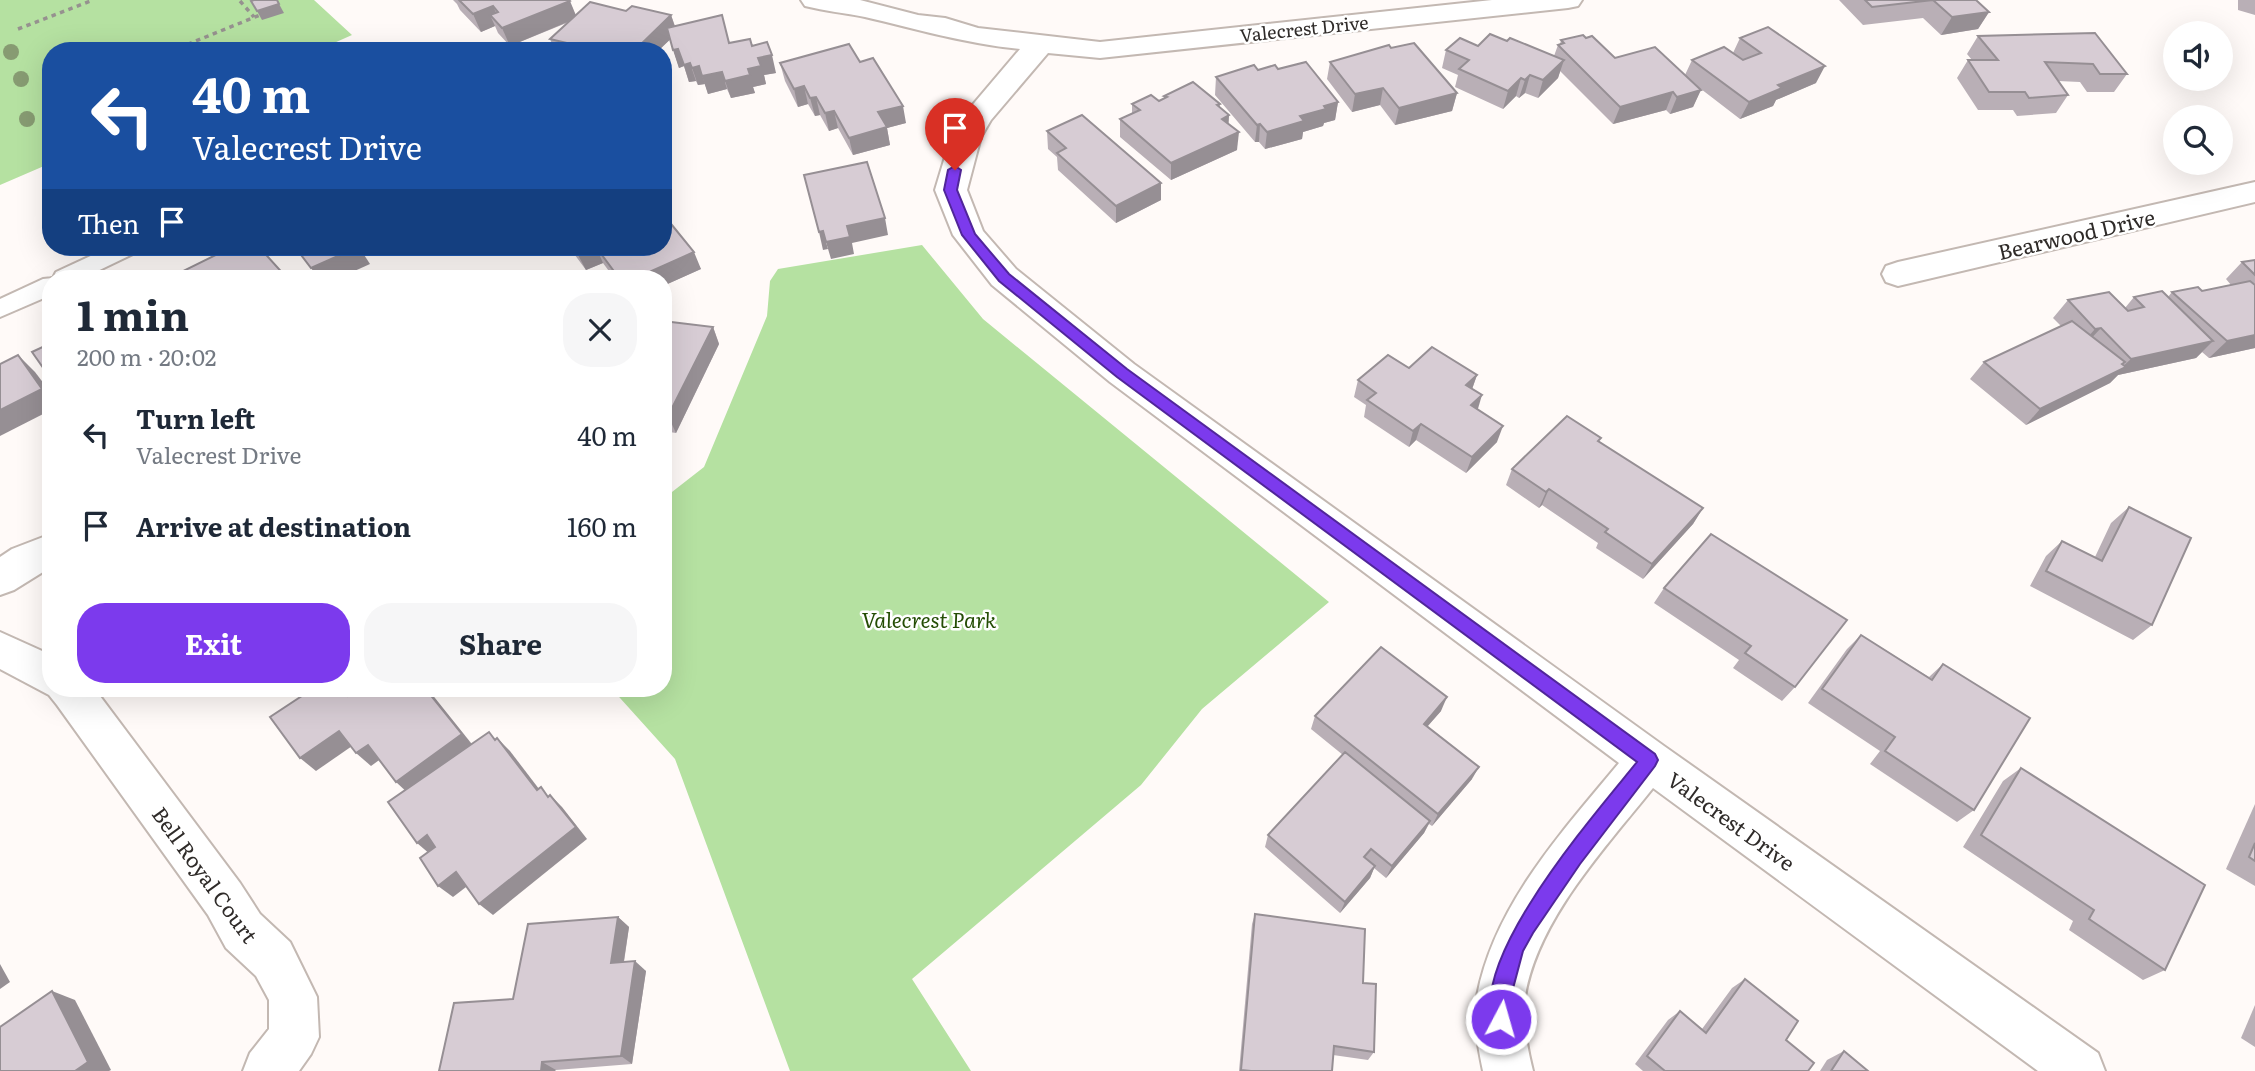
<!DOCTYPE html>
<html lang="en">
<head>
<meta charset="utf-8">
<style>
  body { margin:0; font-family:Literata,serif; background:#f6f6f7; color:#1f2937; height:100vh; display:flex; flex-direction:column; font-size:26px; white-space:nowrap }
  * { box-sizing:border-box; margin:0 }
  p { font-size:23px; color:#747a83 }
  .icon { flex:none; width:38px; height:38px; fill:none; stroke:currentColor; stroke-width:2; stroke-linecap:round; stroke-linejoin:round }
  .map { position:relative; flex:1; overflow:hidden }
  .details { position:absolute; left:42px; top:270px; width:630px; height:427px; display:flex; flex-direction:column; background:#fff; border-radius:28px; box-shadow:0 7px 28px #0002 }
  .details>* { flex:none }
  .hud { position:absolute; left:42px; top:42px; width:630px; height:214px; border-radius:28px; box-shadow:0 7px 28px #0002; background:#1a4fa0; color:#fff; overflow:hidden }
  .controls { position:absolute; left:2163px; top:21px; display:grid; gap:14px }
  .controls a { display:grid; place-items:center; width:70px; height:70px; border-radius:50%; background:#fff; box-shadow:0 7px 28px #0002; font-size:35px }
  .pin { position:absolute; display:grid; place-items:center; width:60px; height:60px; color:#fff; margin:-72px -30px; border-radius:50% 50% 50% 0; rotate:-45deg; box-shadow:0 0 7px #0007 }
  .pin .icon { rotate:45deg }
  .me { position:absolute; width:77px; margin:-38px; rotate:6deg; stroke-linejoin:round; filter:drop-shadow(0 0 5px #0008) }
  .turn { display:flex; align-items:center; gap:24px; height:147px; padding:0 35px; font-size:32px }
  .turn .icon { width:91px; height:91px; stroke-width:2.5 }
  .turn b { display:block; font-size:49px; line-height:60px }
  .then { display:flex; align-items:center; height:66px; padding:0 35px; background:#0003; gap:14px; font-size:26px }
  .round { display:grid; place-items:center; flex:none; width:74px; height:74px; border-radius:28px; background:#f6f6f7 }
  .overview { display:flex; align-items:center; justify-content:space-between; height:119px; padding:0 35px }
  h1 { font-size:42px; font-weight:700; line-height:52px }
  .cta { display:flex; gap:14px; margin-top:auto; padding:14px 35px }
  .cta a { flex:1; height:80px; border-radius:28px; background:#7c3aed; color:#fff; font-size:28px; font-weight:700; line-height:80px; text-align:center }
  .cta a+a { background:#f6f6f7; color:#1f2937 }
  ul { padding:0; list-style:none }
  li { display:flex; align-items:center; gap:21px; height:91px; padding:0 35px }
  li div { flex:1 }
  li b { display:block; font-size:26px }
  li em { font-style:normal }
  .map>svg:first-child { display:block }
</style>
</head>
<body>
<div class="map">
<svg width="2255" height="1071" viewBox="0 0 2255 1071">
  <rect width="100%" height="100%" fill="#fffaf8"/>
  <g fill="#b5e1a1">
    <path d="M0,0H314L352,35L316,51H51V163L0,185Z"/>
    <path d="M922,245L983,319L1329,602L1202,709L1141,785L912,979L971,1071H790L675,759L611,688H663V499L704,467L767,316L770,281L778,269Z"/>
  </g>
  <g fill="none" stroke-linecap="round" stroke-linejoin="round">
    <defs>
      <path id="service" d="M110,247H140L137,252L83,278H51V295L0,317V299L43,279L53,278L56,272Z"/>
      <g id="minor">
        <path d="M801,0H860L918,15L945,18L978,28L1100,42L1492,0H1582L1578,6L1568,8L1100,58L1048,53L991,120L981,137L967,190L983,231L1016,269L1134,364L1664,746L2098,1053L2105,1071H2038L1653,788C1606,847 1537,920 1525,997C1522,1021 1527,1047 1533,1071H1483C1478,1047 1473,1021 1477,996C1494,905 1562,832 1619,763L1110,382L992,285L953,235L935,190L951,137L964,115L1020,49C967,44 917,29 865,17C845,13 825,11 805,6Z"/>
        <path d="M2255,182V202L1898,286L1886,282L1882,274L1886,266L1898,262Z"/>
        <path d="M51,534V567L14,590L0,595V557L12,549Z"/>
        <path d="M0,632L51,655V688H94L240,883L260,914L290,942L317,997L319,1037L311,1054L299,1071H243L250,1053L269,1029V1000L256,976L226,948L208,915L57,705L49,695L0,669Z"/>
      </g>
    </defs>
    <use href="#service" stroke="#c3b8b2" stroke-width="4"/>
    <use href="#minor" stroke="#c3b8b2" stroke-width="4"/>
    <g stroke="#96918f" stroke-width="3.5" stroke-dasharray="4.5 4.5" stroke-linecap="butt">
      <path d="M240,1L254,17"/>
      <path d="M18,29L93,0"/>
      <path d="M171,51L260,15"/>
    </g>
    <use href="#service" fill="#fff" fill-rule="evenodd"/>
    <use href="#minor" fill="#fff" fill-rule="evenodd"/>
  </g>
  <g fill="#879b72">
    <circle cx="11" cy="52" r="8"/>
    <circle cx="21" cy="79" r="8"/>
    <circle cx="27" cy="119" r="8"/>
  </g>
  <g fill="#b9afb6">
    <path d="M453,0H569L576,16L626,11L671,15L675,26L730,43L752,46L776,73L764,75L766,84L753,87L755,93L731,98L727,89L708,94L705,84L698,85L696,81L689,82L684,66L679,68L670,39L658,51H555L550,39L569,22L510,46L498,33L495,26L481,32L460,10L457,4Z"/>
    <path d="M1839,0H1976L1989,12L1978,29L1941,35L1923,18L1863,25Z"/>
    <path d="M2238,0H2255V15L2238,10Z"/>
    <path d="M2095,33L2127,74L2114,92H2087L2080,82L2058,81L2068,95L2056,113L2017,116L2013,110H1978L1957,78L1968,60H1972L1967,54L1978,36Z"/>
    <path d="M1586,38L1615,58L1685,75L1692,60L1733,53L1740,38L1816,83L1776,100L1773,106L1740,119L1701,89L1693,107L1670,114L1666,110L1613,124L1560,71L1558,78L1538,98L1525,93L1519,98L1516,96L1503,109L1455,87L1458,75L1442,68L1446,50L1507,41L1554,56L1558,45L1560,44L1561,40Z"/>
    <path d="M1391,48L1457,93L1452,111L1395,125L1380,105L1352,112L1327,79L1330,62Z"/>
    <path d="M860,62L906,123L887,128L890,145L853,155L838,128L829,131L820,115L815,116L808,104L798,107L785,81L780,63Z"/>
    <path d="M1278,69L1338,102L1335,120L1324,123L1323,126L1303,132L1302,139L1265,149L1259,142H1255L1215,95L1216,77L1258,70Z"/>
    <path d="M1164,96L1220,104V108L1229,115L1228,124L1237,150L1171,180L1120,137V119L1132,114V104L1159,101L1164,99Z"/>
    <path d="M1047,131L1161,183V200L1116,223L1058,170L1057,157L1048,149Z"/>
    <path d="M664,215L701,269L663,286V278H614L603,263L586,270L569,247H663Z"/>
    <path d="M2255,260V348L2209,358L2202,352L2196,358L2118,375L2110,383L2026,425L1970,379L1984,362L2061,326L2053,318L2068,300L2125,308L2134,297H2168L2172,292L2202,291L2231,285L2226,279L2242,262Z"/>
    <path d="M663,321L713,327L719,344L676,433L663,431Z"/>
    <path d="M1409,368L1477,375L1472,389L1477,409L1497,442L1466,473L1416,440L1409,447L1364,417L1366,405L1354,397L1358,380Z"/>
    <path d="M1599,442L1703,508L1693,524L1643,579L1596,548L1598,543L1542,505L1539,508L1506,485L1512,469Z"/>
    <path d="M2129,507L2152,625L2133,640L2030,586L2046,556L2062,541L2095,557L2111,523Z"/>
    <path d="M1711,534L1795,687L1782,701L1733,668L1739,660L1654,603L1664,588Z"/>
    <path d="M1861,635L1929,677L1943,664L1974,810L1957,822L1870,764L1880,751L1808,703L1847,649Z"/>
    <path d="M1441,711L1427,727L1472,779L1432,826L1429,824L1424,833L1386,878L1374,868L1370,878L1340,913L1265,847L1268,835L1343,755L1311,729L1315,716Z"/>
    <path d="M2021,768L2165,970L2143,980L2069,930L2073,921L1963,847L2003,781Z"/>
    <path d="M2255,804V886L2226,869Z"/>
    <path d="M1255,914L1363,983L1374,1052L1368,1060L1333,1055L1332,1071H1239L1252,924Z"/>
    <path d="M618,917L629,927L624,962L646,971L632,1064L556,1070L439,1071L513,999Z"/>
    <path d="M1745,979L1786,1040L1808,1071H1643L1635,1064L1668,1020L1680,1011L1702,1029L1732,988Z"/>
    <path d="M2255,1005V1047L2241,1038Z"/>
    <path d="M1844,1051L1868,1071H1820L1827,1060Z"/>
  </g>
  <g fill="#968f94">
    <path d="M570,1L577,18L510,46L502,28Z"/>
    <path d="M279,4L284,13L262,20L257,11Z"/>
    <path d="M493,6L501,24L490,15L495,26L481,32L473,14Z"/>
    <path d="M1989,12L1978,29L1941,35L1952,17Z"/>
    <path d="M671,15L677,33L658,51H634Z"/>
    <path d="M678,49L690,63L696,81L689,82L684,66L679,68L673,50Z"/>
    <path d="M772,55L776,73L764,75L766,84L753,87L755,93L731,98L725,81L758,58Z"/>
    <path d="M1564,60L1558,78L1538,98L1543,80Z"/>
    <path d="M699,66L705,84L698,85L692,68Z"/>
    <path d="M1825,66L1816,83L1776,100L1773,106L1740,119L1749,102L1778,85Z"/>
    <path d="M722,72L727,89L708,94L702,76Z"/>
    <path d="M1530,75L1525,93L1519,98L1525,80Z"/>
    <path d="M1521,78L1516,96L1503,109L1508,91Z"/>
    <path d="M804,86L808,104L798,107L794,89Z"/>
    <path d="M1383,88L1380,105L1352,112L1355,94Z"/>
    <path d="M1701,90L1693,107L1670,114L1677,97Z"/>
    <path d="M1673,92L1666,110L1613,124L1620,107Z"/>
    <path d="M1457,93L1452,111L1395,125L1399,108Z"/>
    <path d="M816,97L820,115L815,116L810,98Z"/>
    <path d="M1338,102L1335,120L1324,123L1323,126L1303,132L1302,139L1265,149L1267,132L1300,116L1324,106Z"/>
    <path d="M903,106L906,123L887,128L890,145L853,155L849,138L878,112Z"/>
    <path d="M834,111L838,128L829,131L825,113Z"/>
    <path d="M1229,115L1228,133L1222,119Z"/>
    <path d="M1260,124L1259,142H1255L1257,125Z"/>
    <path d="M1239,132L1237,150L1171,180V163Z"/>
    <path d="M1161,183V200L1116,223V206Z"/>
    <path d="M885,218L888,235L852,243L854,254L831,259L826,242L847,226Z"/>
    <path d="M823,231L828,249L823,250L819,232Z"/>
    <path d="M359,247L370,264L339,278H318L311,268Z"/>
    <path d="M592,247H596L603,263L586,270L577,253Z"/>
    <path d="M694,252L701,269L663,286V278H636Z"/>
    <path d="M713,327L719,344L676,433L668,416Z"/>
    <path d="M2101,328L2085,345L2080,346L2095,329Z"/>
    <path d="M2255,335V348L2209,358L2227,341Z"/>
    <path d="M2213,341L2196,358L2118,375L2110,383L2026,425L2040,409L2125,362L2116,372L2120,369L2131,359Z"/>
    <path d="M18,355L35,372L51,393V410L0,436V410Z"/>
    <path d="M1477,375L1471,392L1466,385Z"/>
    <path d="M1482,395L1477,412L1471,405Z"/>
    <path d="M1421,424L1416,440L1409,447L1413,431Z"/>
    <path d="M1503,426L1497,442L1466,473L1472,457Z"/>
    <path d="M1549,489L1542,505L1539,508L1546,492Z"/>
    <path d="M1703,508L1693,524L1643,579L1652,564Z"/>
    <path d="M341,688H346L347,689L363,710L348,696Z"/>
    <path d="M425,688H427L475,748L410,795L396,782Z"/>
    <path d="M1447,697L1441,711L1418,737L1424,724Z"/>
    <path d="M339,731L355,744L316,771L300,758Z"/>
    <path d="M497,738L510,751L549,802L537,790Z"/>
    <path d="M368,745L382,758L371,766L356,753Z"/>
    <path d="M1479,767L1472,779L1432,826L1438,814Z"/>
    <path d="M550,795L562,807L587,839L493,915L479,904Z"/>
    <path d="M1430,821L1424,833L1386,878L1392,866Z"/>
    <path d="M427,835L441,847L431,855L417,843Z"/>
    <path d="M1375,866L1370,878L1340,913L1345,902Z"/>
    <path d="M456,872L470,884L453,897L438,886Z"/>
    <path d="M618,917L629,927L622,973L611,963Z"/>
    <path d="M635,961L646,971L632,1064L621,1056Z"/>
    <path d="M0,964L10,982L0,989Z"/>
    <path d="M52,991L75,1000L111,1070L109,1071H75Z"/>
    <path d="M542,1062L556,1070L555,1071H541Z"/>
  </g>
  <g fill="#d7ccd4" stroke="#968f94" stroke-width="2">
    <path d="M254,0H277L279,4L257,11L251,1Z"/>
    <path d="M459,0H569L570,1L502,28L490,15L498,12L493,6L473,14Z"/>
    <path d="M1865,0H1976L1989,12L1952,17L1933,0L1872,7Z"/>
    <path d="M590,2L626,11L632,6L671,15L634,51H613L597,46L592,51H581L567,47L571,44L550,39Z"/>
    <path d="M722,15L729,43L750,39L752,46L767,42L772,55L758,58L761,66L748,69L750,75L725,81L722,72L702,76L699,66L692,68L690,63L684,65L678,49L673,50L667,28Z"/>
    <path d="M1768,27L1825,66L1778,85L1782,88L1749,102L1692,60L1724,47L1743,60L1761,53L1740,38Z"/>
    <path d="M2095,33L2127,74H2100L2093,64L2045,62L2068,95L2029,98L2025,92H1989L1968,60H1998L1978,36Z"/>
    <path d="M1490,34L1507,41L1510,38L1564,60L1543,80L1530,75L1525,80L1521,78L1508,91L1459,69L1469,60L1446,50L1460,38L1478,46Z"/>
    <path d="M1583,35L1586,38L1592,36L1615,58L1655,47L1701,90L1677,97L1673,92L1620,107L1558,45L1564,43L1561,40Z"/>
    <path d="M1414,43L1457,93L1399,108L1383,88L1355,94L1330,62L1389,45L1391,48Z"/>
    <path d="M849,44L860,62L873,58L903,106L878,112L887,127L849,138L834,111L825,113L816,97L810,98L804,86L794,89L780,63Z"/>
    <path d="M1306,62L1338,102L1324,106L1326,109L1300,116L1304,121L1267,132L1260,124L1257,125L1216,77L1254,65L1258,70L1275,65L1278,69Z"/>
    <path d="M1193,82L1220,104L1217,105L1229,115L1222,119L1239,132L1171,163L1120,119L1140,110L1132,104L1151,95L1159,101L1167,97L1164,96Z"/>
    <path d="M1082,115L1161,183L1116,206L1057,153L1066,148L1047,131Z"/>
    <path d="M867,162L885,218L847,226L850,237L826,242L823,231L819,232L804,175Z"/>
    <path d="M663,214L694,252L636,278H619L596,247H663Z"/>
    <path d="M232,247H259L287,278H172L171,277Z"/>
    <path d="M295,247H358L311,268Z"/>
    <path d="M573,247H592L577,253Z"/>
    <path d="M2255,260V275L2242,262Z"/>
    <path d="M2250,281L2255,285V335L2227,341L2172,292L2198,287L2202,291Z"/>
    <path d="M2162,291L2213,341L2131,359L2101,328L2095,329L2068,300L2109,292L2128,311L2144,307L2134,297Z"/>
    <path d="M663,321L713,327L668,416H663Z"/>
    <path d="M2072,321L2125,362L2122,364L2126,367L2040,409L1984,362Z"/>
    <path d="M51,343V379L32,352Z"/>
    <path d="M1432,347L1477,375L1466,385L1482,395L1471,405L1503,426L1472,457L1421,424L1413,431L1367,400L1376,393L1358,380L1388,355L1409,368Z"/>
    <path d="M18,355L42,389L0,410V364Z"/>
    <path d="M1567,416L1601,438L1598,441L1703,508L1652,564L1605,532L1608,529L1549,489L1546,492L1512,469Z"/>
    <path d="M2129,507L2191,538L2152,625L2046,571L2062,541L2102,561Z"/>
    <path d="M1711,534L1847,620L1795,687L1745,653L1751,646L1664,588Z"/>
    <path d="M1861,635L1932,680L1943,664L2030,718L1974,810L1885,751L1895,737L1822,689Z"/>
    <path d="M1381,647L1447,697L1424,724L1479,767L1438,814L1315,716Z"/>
    <path d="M314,688H341L348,696L360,688H425L462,734L396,782L368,745L356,753L339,731L300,758L270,717Z"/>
    <path d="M489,732L495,740L497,738L537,790L541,787L548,797L550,795L576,827L479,904L456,872L438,886L420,858L435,847L427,835L417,843L388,802Z"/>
    <path d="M1345,752L1430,821L1392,866L1371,849L1364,857L1375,866L1345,902L1268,835Z"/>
    <path d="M2021,768L2205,885L2165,970L2089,919L2094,910L1981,835Z"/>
    <path d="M2255,843V861L2249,857Z"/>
    <path d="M1255,914L1365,929L1363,983L1376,984L1374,1052L1334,1046L1332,1071H1251L1241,1070Z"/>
    <path d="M618,917L611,963L635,961L621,1056L542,1062L541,1071H439L454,1003L513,999L528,924Z"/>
    <path d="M1745,979L1798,1021L1786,1040L1814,1063L1808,1071H1665L1647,1056L1680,1011L1706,1033Z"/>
    <path d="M52,991L88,1062L75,1071H0V1027Z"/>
    <path d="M1844,1051L1868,1071H1831Z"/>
  </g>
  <path fill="#7c3aed" stroke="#51269a" stroke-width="2" d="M955,166L961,170L957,190L975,234L1009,274L1127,369L1655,754L1658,760L1655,766L1580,864L1533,933L1523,951L1511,996V1019L1508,1026L1501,1029L1494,1026C1466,960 1597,812 1637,762L1117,377L999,281L962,235L944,190L948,170Z"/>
  <g text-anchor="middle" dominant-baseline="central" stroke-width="5" stroke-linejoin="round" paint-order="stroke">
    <g font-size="18" fill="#2f2b29" stroke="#fff">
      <text transform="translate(1304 28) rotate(-6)">Valecrest Drive</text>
    </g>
    <g font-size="21" fill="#2f2b29" stroke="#fff">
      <text transform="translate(2076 233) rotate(-13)">Bearwood Drive</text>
      <text transform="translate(1732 820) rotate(36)">Valecrest Drive</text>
      <text transform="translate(206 874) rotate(54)">Bell Royal Court</text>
    </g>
    <g font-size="21" font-style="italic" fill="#244d05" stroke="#fff">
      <text x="929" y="618">Valecrest Park</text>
    </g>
  </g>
</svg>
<div class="controls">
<a><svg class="icon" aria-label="sound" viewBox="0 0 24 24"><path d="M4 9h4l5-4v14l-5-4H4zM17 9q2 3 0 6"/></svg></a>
<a><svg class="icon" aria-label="search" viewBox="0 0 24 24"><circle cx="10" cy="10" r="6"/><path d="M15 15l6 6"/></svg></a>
</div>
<div class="pin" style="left:955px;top:170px;background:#d93025"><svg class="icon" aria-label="arrive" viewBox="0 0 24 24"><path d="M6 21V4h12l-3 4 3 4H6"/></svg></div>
<svg class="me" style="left:1501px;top:1019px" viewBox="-20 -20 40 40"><circle r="17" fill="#7c3aed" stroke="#fff" stroke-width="3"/><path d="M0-11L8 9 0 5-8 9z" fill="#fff"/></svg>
<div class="hud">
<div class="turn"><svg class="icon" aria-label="left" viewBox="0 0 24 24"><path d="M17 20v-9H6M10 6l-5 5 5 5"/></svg><div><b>40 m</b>Valecrest Drive</div></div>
<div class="then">Then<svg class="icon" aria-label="arrive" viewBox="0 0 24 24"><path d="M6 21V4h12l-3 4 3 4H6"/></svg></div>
</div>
<section class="details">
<div class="overview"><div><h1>1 min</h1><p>200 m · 20:02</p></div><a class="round"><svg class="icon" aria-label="close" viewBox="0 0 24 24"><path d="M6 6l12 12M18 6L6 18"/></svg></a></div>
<ul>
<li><svg class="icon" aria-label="left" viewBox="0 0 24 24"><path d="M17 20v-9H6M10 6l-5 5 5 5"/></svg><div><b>Turn left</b><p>Valecrest Drive</p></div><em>40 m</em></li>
<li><svg class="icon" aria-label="arrive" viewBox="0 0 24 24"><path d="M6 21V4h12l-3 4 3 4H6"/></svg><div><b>Arrive at destination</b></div><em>160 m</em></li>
</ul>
<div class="cta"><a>Exit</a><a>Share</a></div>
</section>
</div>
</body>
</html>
